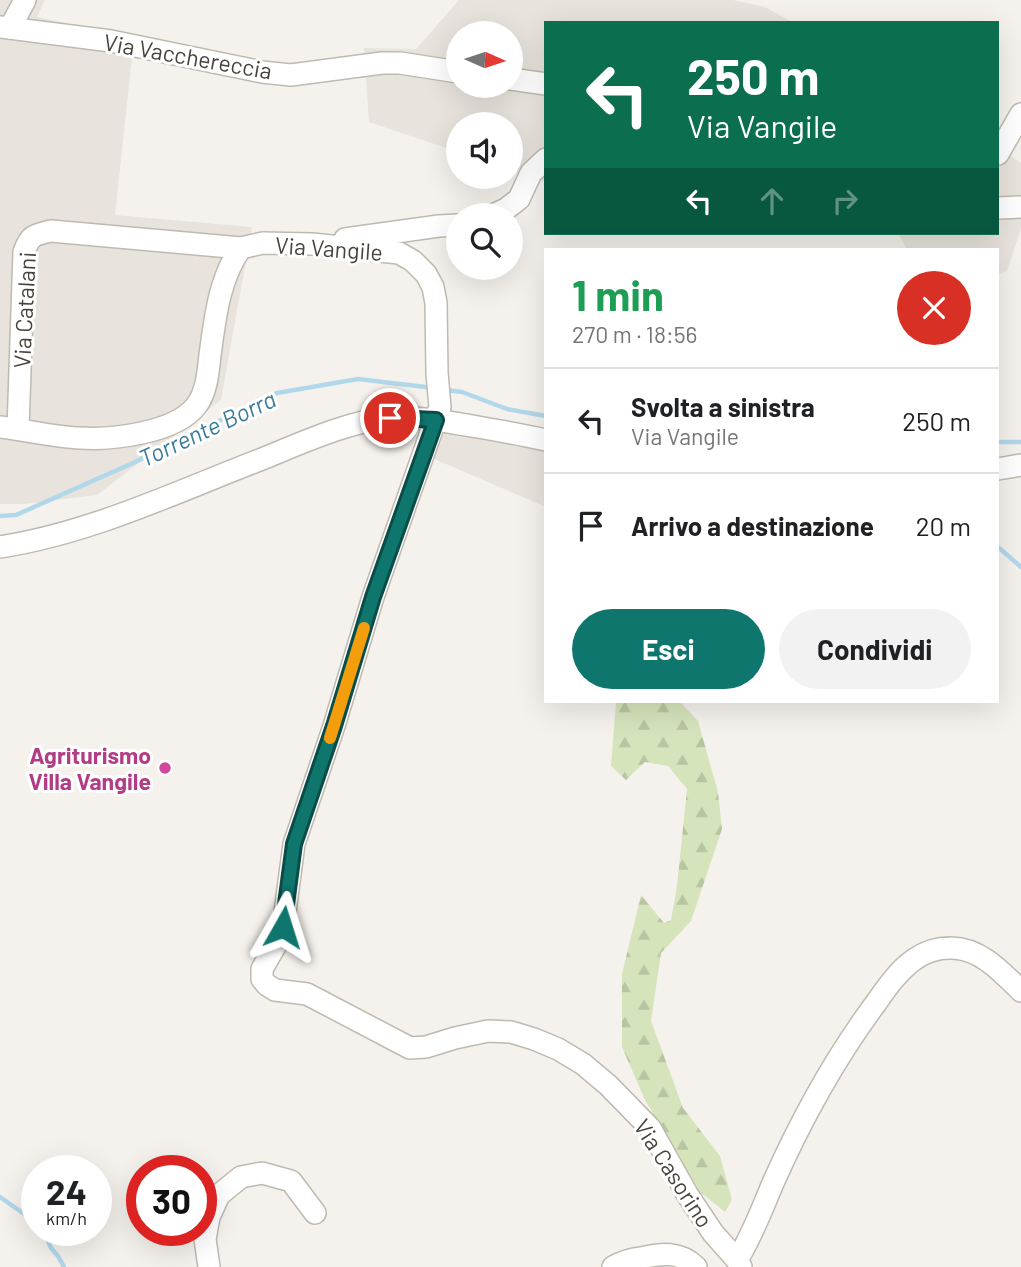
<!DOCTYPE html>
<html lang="it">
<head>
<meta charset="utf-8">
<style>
  body { margin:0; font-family:Barlow,sans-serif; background:#f2f2f2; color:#202124; height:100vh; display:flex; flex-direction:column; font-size:26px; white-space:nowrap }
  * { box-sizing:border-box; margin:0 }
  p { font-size:23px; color:#757577 }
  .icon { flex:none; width:38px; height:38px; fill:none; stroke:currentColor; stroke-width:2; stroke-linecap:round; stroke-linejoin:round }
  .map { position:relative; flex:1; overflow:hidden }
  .panel { position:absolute; left:544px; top:248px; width:455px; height:455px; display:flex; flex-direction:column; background:#fff; border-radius:0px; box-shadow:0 7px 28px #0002 }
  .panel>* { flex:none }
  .top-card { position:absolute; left:544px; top:21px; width:455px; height:214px; border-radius:0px; box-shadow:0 7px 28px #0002; background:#0b6e4f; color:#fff; overflow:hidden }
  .needle { width:46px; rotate:93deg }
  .fabs { position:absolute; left:446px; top:21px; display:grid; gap:14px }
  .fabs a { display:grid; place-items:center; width:77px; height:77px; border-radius:50%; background:#fff; box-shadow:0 7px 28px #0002; font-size:35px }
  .speed { position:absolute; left:21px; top:1155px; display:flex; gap:14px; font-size:35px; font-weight:700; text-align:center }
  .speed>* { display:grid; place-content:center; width:91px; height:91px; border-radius:50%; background:#fff; box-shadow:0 7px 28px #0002; line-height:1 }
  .speed small { font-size:18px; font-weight:400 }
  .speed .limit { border:10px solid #d22; background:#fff; color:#111 }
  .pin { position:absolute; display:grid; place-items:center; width:60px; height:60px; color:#fff; margin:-30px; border:4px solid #fff; border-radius:50%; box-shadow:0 2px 7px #0007 }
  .me { position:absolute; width:77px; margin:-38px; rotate:6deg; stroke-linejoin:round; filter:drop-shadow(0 0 5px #0008) }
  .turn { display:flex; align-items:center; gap:24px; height:147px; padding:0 28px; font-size:32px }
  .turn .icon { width:91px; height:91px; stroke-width:2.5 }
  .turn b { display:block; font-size:49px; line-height:60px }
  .lanes { display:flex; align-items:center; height:66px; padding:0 28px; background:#0003; justify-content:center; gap:35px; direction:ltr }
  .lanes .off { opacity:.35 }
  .round { display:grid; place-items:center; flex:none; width:74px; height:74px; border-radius:37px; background:#f2f2f2 }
  .overview { display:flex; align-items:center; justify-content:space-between; height:119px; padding:0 28px }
  h1 { font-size:42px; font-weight:700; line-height:52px; color:#1e9e55 }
  .primary-button { display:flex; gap:14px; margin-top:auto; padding:14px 28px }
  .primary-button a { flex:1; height:80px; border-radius:42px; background:#0f766e; color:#fff; font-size:28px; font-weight:700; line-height:80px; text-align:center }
  .primary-button a+a { background:#f2f2f2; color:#202124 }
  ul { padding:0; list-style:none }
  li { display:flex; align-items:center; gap:21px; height:105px; padding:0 28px; border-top:2px solid #e0e0e0 }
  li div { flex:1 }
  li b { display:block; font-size:26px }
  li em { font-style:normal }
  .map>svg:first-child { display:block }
</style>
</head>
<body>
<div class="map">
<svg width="1021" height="1267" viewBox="0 0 1021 1267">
  <defs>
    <pattern id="forest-firs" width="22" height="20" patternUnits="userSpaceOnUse" patternTransform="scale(1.75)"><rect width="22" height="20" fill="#d5e4bb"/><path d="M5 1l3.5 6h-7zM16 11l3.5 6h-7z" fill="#b8c5a2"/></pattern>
  </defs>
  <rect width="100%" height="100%" fill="#f5f2ed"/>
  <g fill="#e8e3dc" fill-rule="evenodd">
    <path d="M0,0H45L37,17L134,38L115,215L252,227L221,400L97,495L24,504H0Z"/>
    <path d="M459,0H733L765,7L794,23H546V182L511,170V124H458V152L369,122L364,48L416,49ZM458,33H511V86H458Z"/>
    <path d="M998,147L1021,163V229L1007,271L998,274V250H907L898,233H998Z"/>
    <path d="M445,429L546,450V507L432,458Z"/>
  </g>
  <path fill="url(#forest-firs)" d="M616,702H680L698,721L718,792L722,829L691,921L661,953L651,1021L683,1108L720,1156L732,1200L725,1212L699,1191L645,1100L622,1047V974L641,895L664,923L671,920L677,886L687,789L668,766L645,762L626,780L611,766Z"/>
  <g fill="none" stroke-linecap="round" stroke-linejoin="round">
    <g stroke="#b1d8ea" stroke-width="4.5">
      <path d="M446,390L462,392L507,409L546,416"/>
      <path d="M998,442H1021"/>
      <path d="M0,516L16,515L133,463L277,393L358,379L434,388"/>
      <path d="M998,547L1021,567"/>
      <path d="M0,1197L27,1216L37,1221"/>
      <path d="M43,1230L51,1248L58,1256L64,1267"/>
    </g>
    <defs>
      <g id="minor">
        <path d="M0,27L111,41L262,72L291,75L382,63H400L458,72"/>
        <path d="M10,28L25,0"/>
        <path d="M511,79L546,84"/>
        <path d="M998,154L1021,114"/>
        <path d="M998,208L1021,207"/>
        <path d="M493,215L506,209L519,199L531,173L546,159"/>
        <path d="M345,239L439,226L458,225"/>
        <path d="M0,427C26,430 53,437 80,438C112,440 175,433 196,406C207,392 208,372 210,355C215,319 219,278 241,248L263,243L312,244L399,253L413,261L426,274L433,287L436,303L437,373L440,407L373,597L334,726L294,844L283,927L281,936L262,969V979L267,985L275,990L307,994L410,1048L426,1047L455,1038L488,1031L511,1032L534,1039L558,1049L583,1064L608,1085L650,1128L687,1194L713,1233L737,1260L741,1267"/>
        <path d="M18,429L24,252C30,235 34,235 51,231L241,248"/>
        <path d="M998,469L1021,465"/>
        <path d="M0,547C91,533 176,492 262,459C299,444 349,421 388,418C418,416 449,422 478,427C501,431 523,435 546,440"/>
        <path d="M737,1260C752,1236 762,1209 773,1183C801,1120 835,1058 876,1003C887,987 899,970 915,959C925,952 938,948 950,948C979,947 1002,972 1021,991"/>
        <path d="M209,1267L205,1239L209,1217L219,1195L241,1177L262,1173L291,1181L315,1213"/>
        <path d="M613,1267C622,1262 631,1259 641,1258C661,1253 680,1251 696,1267"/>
      </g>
    </defs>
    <use href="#minor" stroke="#c0b9b0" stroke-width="24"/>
    <use href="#minor" stroke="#fff" stroke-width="21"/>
  </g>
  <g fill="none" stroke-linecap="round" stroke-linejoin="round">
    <defs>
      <path id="route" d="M283,927L294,844L334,726L373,597L436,420L390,418"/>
    </defs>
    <use href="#route" stroke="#0a4d48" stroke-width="18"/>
    <use href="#route" stroke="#0f766e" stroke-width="12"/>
    <path stroke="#f59e0b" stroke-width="12" d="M330,738L364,628"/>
  </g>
  <circle fill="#d1479c" stroke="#fff" stroke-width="2.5" cx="165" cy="768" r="7"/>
  <g text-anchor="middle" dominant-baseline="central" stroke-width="6" stroke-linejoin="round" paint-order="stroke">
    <g font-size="23" fill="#49423b" stroke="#fff">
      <text transform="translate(188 56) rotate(10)">Via Vacchereccia</text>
      <text transform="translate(329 248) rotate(4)">Via Vangile</text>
      <text transform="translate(24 310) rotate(-87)">Via Catalani</text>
      <text transform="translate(674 1173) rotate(57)">Via Casorino</text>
    </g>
    <g font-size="23" font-weight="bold" fill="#b23c85" stroke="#fff" text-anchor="end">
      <text x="151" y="755">Agriturismo<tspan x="151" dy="26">Villa Vangile</tspan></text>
    </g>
    <g font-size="24" font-style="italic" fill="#3a7b9c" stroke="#fff">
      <text transform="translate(207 428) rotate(-25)">Torrente Borra</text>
    </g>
  </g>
</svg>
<div class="fabs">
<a><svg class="needle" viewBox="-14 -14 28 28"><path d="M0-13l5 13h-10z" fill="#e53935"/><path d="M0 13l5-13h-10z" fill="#757577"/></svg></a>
<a><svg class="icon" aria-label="sound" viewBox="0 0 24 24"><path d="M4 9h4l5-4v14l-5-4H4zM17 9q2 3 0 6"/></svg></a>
<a><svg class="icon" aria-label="search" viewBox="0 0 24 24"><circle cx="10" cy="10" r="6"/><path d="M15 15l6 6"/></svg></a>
</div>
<div class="speed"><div>24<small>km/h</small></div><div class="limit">30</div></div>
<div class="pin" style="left:390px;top:418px;background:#d93025"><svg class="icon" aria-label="arrive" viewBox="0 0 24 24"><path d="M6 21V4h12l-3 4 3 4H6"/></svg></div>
<svg class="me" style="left:283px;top:927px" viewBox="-20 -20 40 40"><path d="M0-17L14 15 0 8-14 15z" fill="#0f766e" stroke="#fff" stroke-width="4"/></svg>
<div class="top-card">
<div class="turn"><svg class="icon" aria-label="left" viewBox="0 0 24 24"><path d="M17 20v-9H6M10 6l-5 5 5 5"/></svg><div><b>250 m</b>Via Vangile</div></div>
<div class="lanes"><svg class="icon" aria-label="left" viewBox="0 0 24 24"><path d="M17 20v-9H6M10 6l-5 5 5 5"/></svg><svg class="icon off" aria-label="ahead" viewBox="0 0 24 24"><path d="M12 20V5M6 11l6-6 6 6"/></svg><svg class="icon off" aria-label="right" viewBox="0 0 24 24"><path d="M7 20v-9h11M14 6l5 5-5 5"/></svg></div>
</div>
<section class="panel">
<div class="overview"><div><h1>1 min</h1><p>270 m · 18:56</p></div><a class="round" style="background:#d93025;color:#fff"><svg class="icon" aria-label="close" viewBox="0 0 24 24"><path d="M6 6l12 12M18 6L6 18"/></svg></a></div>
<ul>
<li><svg class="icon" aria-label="left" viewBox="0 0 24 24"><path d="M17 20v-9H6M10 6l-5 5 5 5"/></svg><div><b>Svolta a sinistra</b><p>Via Vangile</p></div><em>250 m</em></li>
<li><svg class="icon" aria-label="arrive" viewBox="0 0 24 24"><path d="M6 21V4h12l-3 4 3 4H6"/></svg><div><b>Arrivo a destinazione</b></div><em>20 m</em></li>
</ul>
<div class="primary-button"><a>Esci</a><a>Condividi</a></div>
</section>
</div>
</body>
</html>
